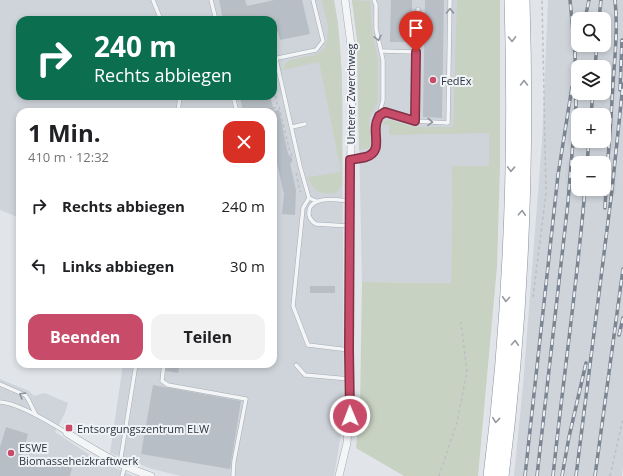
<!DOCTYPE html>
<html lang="de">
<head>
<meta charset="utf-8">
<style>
  body { margin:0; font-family:"Open Sans",sans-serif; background:#f2f2f2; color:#202124; height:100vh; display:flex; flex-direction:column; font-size:15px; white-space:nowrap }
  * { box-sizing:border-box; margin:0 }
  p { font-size:13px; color:#757577 }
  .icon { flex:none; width:22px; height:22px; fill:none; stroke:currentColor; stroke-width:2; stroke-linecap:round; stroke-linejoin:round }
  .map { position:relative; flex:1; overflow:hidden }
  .drawer { position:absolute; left:16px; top:108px; width:261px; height:260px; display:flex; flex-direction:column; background:#fff; border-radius:12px; box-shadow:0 2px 6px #0003 }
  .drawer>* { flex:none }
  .banner { position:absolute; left:16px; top:16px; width:261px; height:84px; border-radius:12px; box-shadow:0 2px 6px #0003; background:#0b6e4f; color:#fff; overflow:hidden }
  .controls { position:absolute; left:571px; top:12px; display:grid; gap:8px }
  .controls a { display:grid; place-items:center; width:40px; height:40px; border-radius:8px; background:#fff; box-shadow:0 2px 6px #0003; font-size:20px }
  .pin { position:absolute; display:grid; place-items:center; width:34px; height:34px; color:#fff; margin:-41px -17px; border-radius:50% 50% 50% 0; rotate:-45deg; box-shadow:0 0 4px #0007 }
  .pin .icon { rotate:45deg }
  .me { position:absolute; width:44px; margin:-22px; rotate:359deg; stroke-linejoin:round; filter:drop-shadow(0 0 3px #0008) }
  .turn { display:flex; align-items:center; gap:14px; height:84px; padding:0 12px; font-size:18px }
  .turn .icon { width:52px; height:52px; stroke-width:2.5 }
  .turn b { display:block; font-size:28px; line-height:34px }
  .round { display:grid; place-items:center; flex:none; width:42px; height:42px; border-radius:12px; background:#f2f2f2 }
  .head { display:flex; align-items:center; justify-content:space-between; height:68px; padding:0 12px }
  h1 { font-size:24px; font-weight:700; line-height:30px }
  .cta { display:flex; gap:8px; margin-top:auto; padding:8px 12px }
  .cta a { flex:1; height:46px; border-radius:12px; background:#c84c69; color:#fff; font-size:16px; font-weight:700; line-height:46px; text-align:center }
  .cta a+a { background:#f2f2f2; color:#202124 }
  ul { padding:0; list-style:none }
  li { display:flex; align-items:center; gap:12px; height:60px; padding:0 12px }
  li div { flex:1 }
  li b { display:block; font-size:15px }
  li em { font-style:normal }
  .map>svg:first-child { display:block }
</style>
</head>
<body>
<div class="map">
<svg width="623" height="476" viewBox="0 0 623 476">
  <rect width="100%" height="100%" fill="#e1e5e9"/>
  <g fill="#cfd4db" fill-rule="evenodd">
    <path d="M0,0H334L338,23L342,76L344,416L334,476H181L152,469L110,453L123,364H273V112H20V218L0,210ZM20,20H273V96H20Z"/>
    <path d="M352,0H490L489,166L452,167L451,283L362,282L357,39Z"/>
    <path d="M548,0H623V467L622,476H514L523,385L542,141ZM578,19H604V45H578ZM578,67H604V93H578ZM578,115H604V141H578ZM578,163H604V189H578Z"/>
    <path d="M0,379L29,391L34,396L45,393L68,403L65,413L55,432L93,457L133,476H0Z"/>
  </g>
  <g fill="#c8d2c2">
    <path d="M322,0H334C345,61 342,124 342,186L336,193C318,194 316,193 307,177L341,172L319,62L283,70L285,64L289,60L314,55L320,52L324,49L327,41L328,27Z"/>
    <path d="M352,0L370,1L372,29L378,60V101L369,118L371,144L368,148L359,150L357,39Z"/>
    <path d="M457,0H500V166L497,266L478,476H404L356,448L360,409L362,282L451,283L452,166H489V133L389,135V125L381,124L384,121L391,120L414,127H453Z"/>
  </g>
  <g fill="#b8bec5">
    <path d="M219,0H245L247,6L274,0H302L310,34L280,40L278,32L273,33V20H223Z"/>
    <path d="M391,0H412V42H390Z"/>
    <path d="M425,0H444L442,118L423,117Z"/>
    <path d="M240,96H270L274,111L279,110L288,154L292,158V162L290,163L296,190L295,215L282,214L284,194L273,146V112H243Z"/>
    <rect x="310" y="286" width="25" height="7"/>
    <path d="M167,364H180L178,373L166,371Z"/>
    <path d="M153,385L241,401L230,469L141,454Z"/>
    <path d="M6,427L28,434L21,459L44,466L45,460L72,468L70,476H0V447Z"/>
  </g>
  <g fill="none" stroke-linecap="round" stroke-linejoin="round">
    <defs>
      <g id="service">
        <path d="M153,0L161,20"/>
        <path d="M211,0L216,20"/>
        <path d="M381,51L416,52"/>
        <path d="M273,59L316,50L323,41L313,0"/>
        <path d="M276,59L300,166L309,198"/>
        <path d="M233,96L237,112"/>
        <path d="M178,112L180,96"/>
        <path d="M379,116L385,112L415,121L448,123L450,0"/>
        <path d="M415,121L418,9"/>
        <path d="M292,127L305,124"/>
        <path d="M350,159L368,157L373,153L376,150L377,141L376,126L383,100V60L376,29V5L374,0"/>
        <path d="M316,201L309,198L303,208L293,306L308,345L349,350"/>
        <path d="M349,226L316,224C311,221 308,217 309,211C311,195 338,200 350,201"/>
        <path d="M164,364L162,381L168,385L246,399L234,461L233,476"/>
        <path d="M296,365L305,375L349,379"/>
        <path d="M0,384L25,395L28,399L36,415"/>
        <path d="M0,402C18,403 51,423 67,433"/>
        <path d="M120,463L136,364"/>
        <path d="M122,476L125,466"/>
      </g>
      <g id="minor">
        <path d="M67,433C94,450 120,466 151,476"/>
        <path d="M339,476L347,443L349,416V350L350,201L352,83L351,45L345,0"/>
      </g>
      <g id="motorway">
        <path d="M490,476C510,318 516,159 511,0"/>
        <path d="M502,476C522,320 528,158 523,0"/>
      </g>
    </defs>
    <use href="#service" stroke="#a6acb3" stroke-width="4.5"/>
    <use href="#minor" stroke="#a6acb3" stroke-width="8"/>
    <use href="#motorway" stroke="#89939f" stroke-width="14"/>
    <g stroke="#bbbfc4" stroke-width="1.5" stroke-dasharray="3 3" stroke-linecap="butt">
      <path d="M273,84L278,107"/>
      <path d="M273,108L279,107L290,152L292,156"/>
      <path d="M296,173L300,191L301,192"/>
      <path d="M533,297L546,193L542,0"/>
      <path d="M439,476L457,422L467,372L461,322"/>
      <path d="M610,476L623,419"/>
    </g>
    <use href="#service" stroke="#f3f5f7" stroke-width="3.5"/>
    <use href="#minor" stroke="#f3f5f7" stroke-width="7"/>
    <use href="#motorway" stroke="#fff" stroke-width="13"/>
    <defs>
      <g id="rail">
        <path d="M585,19L589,0"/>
        <path d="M599,19L601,0"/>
        <path d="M595,67L597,45"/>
        <path d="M620,90L622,40"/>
        <path d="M591,115L593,93"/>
        <path d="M587,163L589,141"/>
        <path d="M605,208C607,166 611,124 613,83C615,55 618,27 615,0"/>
        <path d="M619,335L623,318"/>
        <path d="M525,476L558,175L572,87"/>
        <path d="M537,476L568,202L576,105L575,53L570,0"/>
        <path d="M553,476C563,380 577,285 585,189"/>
        <path d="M562,476L569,437L586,363"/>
        <path d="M576,476L612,190L623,84"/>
        <path d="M595,476L623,269"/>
      </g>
    </defs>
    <use href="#rail" stroke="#7b8592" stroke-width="3.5"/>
    <use href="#rail" stroke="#f0f3f6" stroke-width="2" stroke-dasharray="6" stroke-linecap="butt"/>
  </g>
  <defs><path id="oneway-chevron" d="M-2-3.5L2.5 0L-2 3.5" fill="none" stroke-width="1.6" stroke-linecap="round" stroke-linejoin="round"/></defs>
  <g stroke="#8e949c">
    <use href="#oneway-chevron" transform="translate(450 11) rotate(-89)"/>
    <use href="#oneway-chevron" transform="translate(378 38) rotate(77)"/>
    <use href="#oneway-chevron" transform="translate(430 122) rotate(3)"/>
    <use href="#oneway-chevron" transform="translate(22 395) rotate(-148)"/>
  </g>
  <g stroke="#949aa0">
    <use href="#oneway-chevron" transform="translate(512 39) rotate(89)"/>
    <use href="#oneway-chevron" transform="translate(524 83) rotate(-90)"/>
    <use href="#oneway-chevron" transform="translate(511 169) rotate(92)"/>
    <use href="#oneway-chevron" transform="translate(522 213) rotate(-87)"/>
    <use href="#oneway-chevron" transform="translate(506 299) rotate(94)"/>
    <use href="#oneway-chevron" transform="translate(515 343) rotate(-86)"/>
    <use href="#oneway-chevron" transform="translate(496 420) rotate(96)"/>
  </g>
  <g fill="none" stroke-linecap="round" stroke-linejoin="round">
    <defs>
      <path id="route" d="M350,416L349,350L350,160C355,159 361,158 366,157C382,152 374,137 376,125C376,122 378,119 379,116L385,112L415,121L416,52"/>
    </defs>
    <use href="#route" stroke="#823144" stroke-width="10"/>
    <use href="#route" stroke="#c84c69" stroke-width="7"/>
  </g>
  <g fill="#c84c69" stroke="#f0f3f6" stroke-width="1.5">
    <circle cx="433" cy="80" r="4"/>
    <rect x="65" y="424" width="8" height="8" rx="2"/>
    <circle cx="11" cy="453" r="4"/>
  </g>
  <g text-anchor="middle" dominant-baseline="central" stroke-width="4" stroke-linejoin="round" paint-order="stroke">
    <g font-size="11" fill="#2a3440" stroke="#f0f3f6" text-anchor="start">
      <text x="441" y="80">FedEx</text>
      <text x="77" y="428">Entsorgungszentrum ELW</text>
      <text x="19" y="447">ESWE<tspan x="19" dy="13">Biomasseheizkraftwerk</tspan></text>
    </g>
    <g font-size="11" fill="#2a3440" stroke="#f0f3f6">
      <text transform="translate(350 94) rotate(-90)">Unterer Zwerchweg</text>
    </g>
  </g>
</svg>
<div class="controls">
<a><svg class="icon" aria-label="search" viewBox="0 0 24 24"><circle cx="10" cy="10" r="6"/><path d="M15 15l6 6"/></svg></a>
<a><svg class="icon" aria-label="layers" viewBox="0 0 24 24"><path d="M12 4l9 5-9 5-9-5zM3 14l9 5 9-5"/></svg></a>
<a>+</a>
<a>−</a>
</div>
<div class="pin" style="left:416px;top:52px;background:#d93025"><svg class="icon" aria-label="arrive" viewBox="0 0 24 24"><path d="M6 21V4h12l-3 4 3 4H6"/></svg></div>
<svg class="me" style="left:350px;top:416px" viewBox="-20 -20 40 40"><circle r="17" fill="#c84c69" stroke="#fff" stroke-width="3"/><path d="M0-11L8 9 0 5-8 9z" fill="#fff"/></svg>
<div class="banner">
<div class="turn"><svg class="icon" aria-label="right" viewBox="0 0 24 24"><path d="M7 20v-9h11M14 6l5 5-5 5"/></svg><div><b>240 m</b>Rechts abbiegen</div></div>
</div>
<section class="drawer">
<div class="head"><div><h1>1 Min.</h1><p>410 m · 12:32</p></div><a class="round" style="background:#d93025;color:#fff"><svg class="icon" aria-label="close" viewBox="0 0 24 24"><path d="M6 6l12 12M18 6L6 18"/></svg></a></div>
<ul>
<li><svg class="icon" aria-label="right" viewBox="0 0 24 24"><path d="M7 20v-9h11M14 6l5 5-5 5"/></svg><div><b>Rechts abbiegen</b></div><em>240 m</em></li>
<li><svg class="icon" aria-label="left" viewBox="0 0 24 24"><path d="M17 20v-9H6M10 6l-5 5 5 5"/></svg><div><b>Links abbiegen</b></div><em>30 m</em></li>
</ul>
<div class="cta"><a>Beenden</a><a>Teilen</a></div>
</section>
</div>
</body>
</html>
